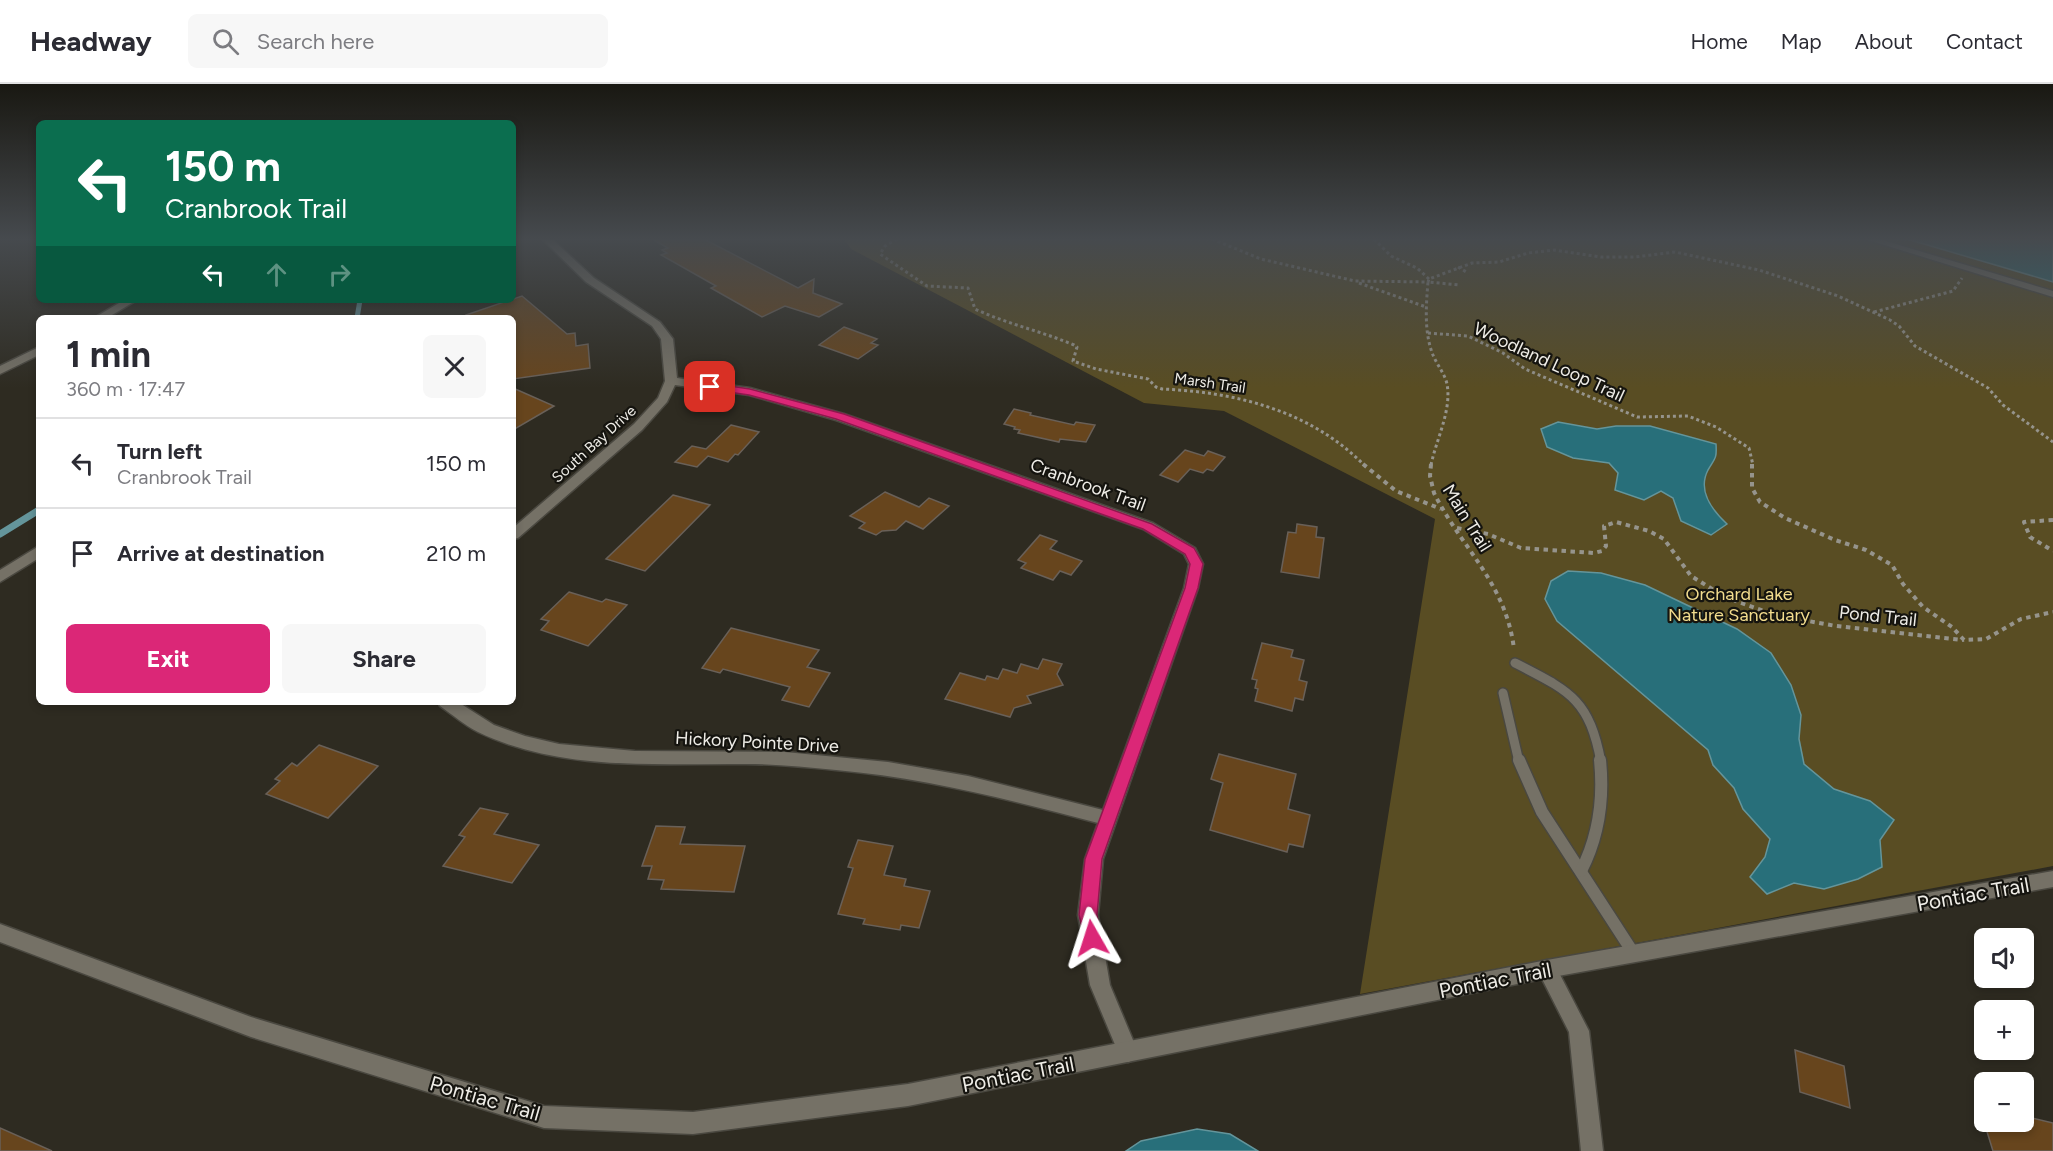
<!DOCTYPE html>
<html lang="en">
<head>
<meta charset="utf-8">
<style>
  body { margin:0; font-family:Figtree,sans-serif; background:#f7f7f7; color:#2b2b33; height:100vh; display:flex; flex-direction:column; font-size:22px; white-space:nowrap }
  * { box-sizing:border-box; margin:0 }
  p { font-size:20px; color:#7c7c81 }
  .icon { flex:none; width:33px; height:33px; fill:none; stroke:currentColor; stroke-width:2; stroke-linecap:round; stroke-linejoin:round }
  .map { position:relative; flex:1; overflow:hidden }
  .details { position:absolute; left:36px; top:231px; width:480px; height:390px; display:flex; flex-direction:column; background:#fff; border-radius:9px; box-shadow:0 3px 9px #0003 }
  .details>* { flex:none }
  .guide { position:absolute; left:36px; top:36px; width:480px; height:183px; border-radius:9px; box-shadow:0 3px 9px #0003; background:#0b6e4f; color:#fff; overflow:hidden }
  .fabs { position:absolute; left:1974px; top:844px; display:grid; gap:12px }
  .fabs a { display:grid; place-items:center; width:60px; height:60px; border-radius:9px; background:#fff; box-shadow:0 3px 9px #0003; font-size:30px }
  .pin { position:absolute; display:grid; place-items:center; width:51px; height:51px; color:#fff; margin:-26px; border-radius:12px; box-shadow:0 3px 9px #0006 }
  .me { position:absolute; width:66px; margin:-33px; rotate:354deg; stroke-linejoin:round; filter:drop-shadow(0 0 4px #0008) }
  .turn { display:flex; align-items:center; gap:21px; height:126px; padding:0 30px; font-size:27px }
  .turn .icon { width:78px; height:78px; stroke-width:2.5 }
  .turn b { display:block; font-size:42px; line-height:51px }
  .lanes { display:flex; align-items:center; height:57px; padding:0 30px; background:#0003; justify-content:center; gap:30px; direction:ltr }
  .lanes .off { opacity:.35 }
  .round { display:grid; place-items:center; flex:none; width:63px; height:63px; border-radius:9px; background:#f7f7f7 }
  .headline { display:flex; align-items:center; justify-content:space-between; height:102px; padding:0 30px }
  h1 { font-size:36px; font-weight:700; line-height:45px }
  .primary-button { display:flex; gap:12px; margin-top:auto; padding:12px 30px }
  .primary-button a { flex:1; height:69px; border-radius:9px; background:#db2777; color:#fff; font-size:24px; font-weight:700; line-height:69px; text-align:center }
  .primary-button a+a { background:#f7f7f7; color:#2b2b33 }
  ul { padding:0; list-style:none }
  li { display:flex; align-items:center; gap:18px; height:90px; padding:0 30px; border-top:2px solid #e1e1e2 }
  li div { flex:1 }
  li b { display:block; font-size:22px }
  li em { font-style:normal }
  header { display:flex; align-items:center; gap:36px; box-sizing:border-box; height:84px; padding:0 30px; background:#fff; border-bottom:2px solid #e1e1e2 }
  header strong { font-size:28px }
  nav { display:flex; gap:33px; margin-inline-start:auto; font-size:21px }
  .search { width:420px; height:54px; background:#f7f7f7; display:flex; align-items:center; gap:15px; box-sizing:border-box; padding:0 21px; border-radius:9px; color:#7c7c81; font-size:22px }
  .map>svg:first-child { display:block }
</style>
</head>
<body>
<header>
<strong>Headway</strong>
<div class="search"><svg class="icon" aria-label="search" viewBox="0 0 24 24"><circle cx="10" cy="10" r="6"/><path d="M15 15l6 6"/></svg>Search here</div>
<nav><a>Home</a><a>Map</a><a>About</a><a>Contact</a></nav>
</header>
<div class="map">
<svg width="2053" height="1067" viewBox="0 0 2053 1067">
  <rect width="100%" height="100%" fill="#2e2b21"/>
  <path fill="#594d23" d="M844,155H1907L2053,198V782L1360,910L1435,435L1224,327L1144,319L851,165Z"/>
  <g fill="#286f7a" stroke="#64959b" stroke-width="1.5">
    <path d="M1907,155H2053V198Z"/>
    <path d="M1558,338L1597,345L1616,342H1650L1716,360C1717,375 1715,374 1708,386C1697,407 1712,426 1727,440L1711,451L1681,437L1673,414L1661,407L1644,416L1615,406L1618,389L1609,379L1573,374L1547,363L1541,345Z"/>
    <path d="M1568,487L1601,489L1645,501L1737,545L1771,569L1791,601L1801,631L1799,655L1804,680L1834,705L1870,717L1894,736L1880,756L1882,783L1858,795L1824,805L1794,799L1767,810L1750,793L1765,773L1770,755L1743,725L1734,704L1713,681L1708,666L1557,537L1545,515L1551,497Z"/>
    <path d="M1197,1045L1230,1050L1258,1067H1126L1141,1057Z"/>
  </g>
  <g fill="none" stroke-linecap="round" stroke-linejoin="round">
    <path stroke="#64959b" stroke-width="5" d="M357,234L360,216"/>
    <path stroke="#64959b" stroke-width="7" d="M0,450L39,426"/>
  </g>
  <g fill="#67451d" stroke="#696058" stroke-width="1.5">
    <path d="M652,155H704L798,204L814,195L813,209L842,220L819,233L785,222L762,233L711,204L716,202L661,171L667,169L662,166L668,164Z"/>
    <path d="M522,212L567,250L575,249L576,262L588,260L590,284L513,295V234H467L466,231Z"/>
    <path d="M844,243L877,255L871,259L878,261L858,275L819,261Z"/>
    <path d="M513,304L554,322L513,346Z"/>
    <path d="M1014,325L1031,329L1030,331L1074,341L1076,338L1095,341L1086,358L1060,355L1059,358L1018,349L1020,346L1014,345L1015,343L1004,340Z"/>
    <path d="M731,341L759,348L738,371L735,370L728,378L708,372L697,383L675,378L692,362L706,365Z"/>
    <path d="M1185,366L1204,372L1208,367L1225,373L1213,387L1207,385L1203,389L1190,385L1178,398L1160,391Z"/>
    <path d="M885,408L919,423L929,414L949,422L923,445L906,437L896,446L882,447L876,451L859,444L865,439L850,432Z"/>
    <path d="M673,411L710,421L645,487L606,475Z"/>
    <path d="M1297,440L1317,443L1316,453L1324,454L1319,494L1281,488L1288,448L1296,449Z"/>
    <path d="M1040,451L1057,457L1050,465L1082,477L1071,491L1060,487L1053,496L1021,484L1026,479L1018,476Z"/>
    <path d="M569,508L602,518L606,515L627,521L588,562L541,546L549,537L541,535Z"/>
    <path d="M731,544L819,566L807,583L830,589L809,623L782,616L790,603L723,585L720,589L702,584Z"/>
    <path d="M1262,559L1293,566L1291,573L1304,576L1299,596L1307,598L1303,616L1295,614L1292,627L1255,617L1258,605L1255,604L1257,596L1252,595Z"/>
    <path d="M1043,575L1062,580L1057,590L1063,601L1027,612L1031,619L1014,624L1010,633L945,615L960,589L985,596L987,592L998,595L1003,585L1017,589L1021,580L1038,585Z"/>
    <path d="M319,661L378,682L328,734L266,710L280,697L275,695L292,679L297,682Z"/>
    <path d="M1219,670L1296,690L1288,725L1310,731L1303,763L1289,760L1287,768L1210,746L1223,699L1211,695Z"/>
    <path d="M480,724L508,730L494,750L539,761L512,799L443,782L465,753L459,751Z"/>
    <path d="M656,742L685,743L680,760L745,762L734,808L661,805L664,796L648,795L652,782H642Z"/>
    <path d="M858,756L893,762L884,791L906,795L904,802L930,807L919,844L901,841L900,846L863,840L865,835L838,830L853,784L848,783Z"/>
    <path d="M1795,966L1844,982L1850,1024L1800,1008Z"/>
    <path d="M2024,1032L2053,1039V1067H1993L1984,1038H2024Z"/>
    <path d="M0,1044L52,1067H0Z"/>
  </g>
  <g fill="none" stroke-linecap="round" stroke-linejoin="round">
    <defs>
      <g id="lane-far1">
        <path d="M1515,579C1569,607 1589,614 1601,678"/>
        <path d="M1503,609L1519,678"/>
      </g>
      <g id="lane">
        <path d="M1519,676L1542,728L1634,870"/>
        <path d="M1581,787C1599,752 1604,715 1600,676"/>
      </g>
      <g id="street">
        <path d="M542,155H552L594,194L660,238L673,255L677,294L750,304L844,330L1153,439L1195,464L1203,480L1198,504L1103,775L1098,831L1110,901L1138,968L1135,975L1128,978L1121,975L1090,901L1078,831L1085,775L1098,739C1011,716 926,694 836,686C806,683 776,680 746,680C657,679 561,688 478,648C464,641 453,631 440,622L438,618H458L494,641L525,652L559,660L635,667L785,668L888,678L968,692L1103,726L1184,504L1189,480L1184,470L1143,445L836,336L749,311L675,301L667,318L642,346L518,454L513,455V444L634,340L658,314L665,297L661,255L652,242L586,198Z"/>
        <path d="M124,216H137L107,234H94Z"/>
        <path d="M39,263V271L0,290V282Z"/>
        <path d="M39,462V474L0,498V486Z"/>
        <path d="M1547,876L1554,879L1589,947L1603,1067H1581L1569,948L1537,885L1540,879Z"/>
      </g>
      <g id="secondary">
        <path d="M1865,155H1879L2053,207V213Z"/>
        <path d="M2053,787V803L1547,894L908,1022L693,1050L544,1044L251,953L0,858V840L251,933L544,1022L693,1028L908,1000L1547,876Z"/>
      </g>
    </defs>
    <use href="#lane-far1" stroke="#4a4840" stroke-width="12"/>
    <use href="#lane" stroke="#4a4840" stroke-width="15"/>
    <use href="#street" stroke="#4a4840" stroke-width="3"/>
    <use href="#secondary" stroke="#4a4840" stroke-width="3"/>
    <g stroke="#96948c" stroke-width="3" stroke-dasharray="3 3" stroke-linecap="butt">
      <path d="M897,155L885,162L880,170L927,202L968,204L975,225C1007,240 1041,247 1074,261L1077,263L1073,277L1096,285L1148,295L1156,303L1162,305C1236,308 1311,327 1364,381"/>
      <path d="M1212,155L1261,175L1355,197L1428,198L1429,195L1472,179L1499,178L1528,169L1554,166L1601,173H1635L1675,168L1759,186L1838,212L1890,236L1899,242L1915,262L1988,304L2003,321L2053,358"/>
      <path d="M1374,155L1391,172L1417,184L1429,195"/>
      <path d="M1458,183L1468,189"/>
      <path d="M1359,199L1426,223"/>
      <path d="M1874,228L1953,207L1962,194"/>
      <path d="M1428,249L1468,252L1503,269L1525,285L1637,333L1688,332L1716,343L1749,364L1753,381"/>
      <path d="M1431,381C1436,356 1452,326 1447,300C1445,290 1437,281 1433,271C1424,249 1426,222 1428,198L1460,201"/>
    </g>
    <g stroke="#96948c" stroke-width="4" stroke-dasharray="4.5 4.5" stroke-linecap="butt">
      <path d="M1363,380L1396,407L1441,425"/>
      <path d="M1431,380L1430,392L1434,409C1462,465 1506,499 1514,565"/>
      <path d="M1752,380V404L1760,418L1785,434L1835,456L1866,466L1892,481L1903,500L1923,523L1952,543L1964,556L1986,555L2021,535L2053,528"/>
      <path d="M2053,436L2024,438L2030,453L2053,467"/>
      <path d="M1457,444L1488,450L1521,464L1594,469L1602,467L1606,462L1604,442L1616,438L1649,447L1664,455L1691,492L1725,513L1775,531L1836,542L1963,556"/>
    </g>
    <use href="#lane-far1" stroke="#757166" stroke-width="9"/>
    <use href="#lane" stroke="#757166" stroke-width="12"/>
    <use href="#street" fill="#757166" fill-rule="evenodd"/>
    <use href="#secondary" fill="#757166" fill-rule="evenodd"/>
  </g>
  <linearGradient id="sky" x2="0" y2="1"><stop stop-color="#191812"/><stop offset="0.51" stop-color="#464a4e"/><stop offset="1" stop-color="#464a4e" stop-opacity="0"/></linearGradient>
  <rect width="2053" height="304" fill="url(#sky)"/>
  <path fill="#db2777" stroke="#8e194d" stroke-width="1.5" d="M710,299L750,305L844,330L1152,440L1194,464L1203,480L1198,504L1102,775L1097,831L1101,854L1098,860L1092,862L1086,860L1079,831L1085,775L1185,504L1190,480L1185,470L1143,445L836,335L749,311L707,305V300Z"/>
  <g text-anchor="middle" dominant-baseline="central" stroke-width="4.5" stroke-linejoin="round" paint-order="stroke">
    <g font-size="15" fill="#efede7" stroke="#15140f">
      <text transform="translate(1210 299) rotate(8)">Marsh Trail</text>
      <text transform="translate(594 360) rotate(-42)">South Bay Drive</text>
    </g>
    <g font-size="18" fill="#efede7" stroke="#15140f">
      <text transform="translate(1549 278) rotate(25)">Woodland Loop Trail</text>
      <text transform="translate(1088 401) rotate(20)">Cranbrook Trail</text>
      <text transform="translate(1467 434) rotate(58)">Main Trail</text>
      <text transform="translate(1878 532) rotate(6)">Pond Trail</text>
      <text transform="translate(757 658) rotate(3)">Hickory Pointe Drive</text>
    </g>
    <g font-size="18" fill="#f3dd8e" stroke="#15140f">
      <text x="1739" y="510">Orchard Lake<tspan x="1739" dy="21">Nature Sanctuary</tspan></text>
    </g>
    <g font-size="21" fill="#efede7" stroke="#15140f">
      <text transform="translate(1973 810) rotate(-10)">Pontiac Trail</text>
      <text transform="translate(1495 896) rotate(-11)">Pontiac Trail</text>
      <text transform="translate(1018 990) rotate(-11)">Pontiac Trail</text>
      <text transform="translate(485 1014) rotate(16)">Pontiac Trail</text>
    </g>
  </g>
</svg>
<div class="fabs">
<a><svg class="icon" aria-label="sound" viewBox="0 0 24 24"><path d="M4 9h4l5-4v14l-5-4H4zM17 9q2 3 0 6"/></svg></a>
<a>+</a>
<a>−</a>
</div>
<div class="pin" style="left:710px;top:303px;background:#d93025"><svg class="icon" aria-label="arrive" viewBox="0 0 24 24"><path d="M6 21V4h12l-3 4 3 4H6"/></svg></div>
<svg class="me" style="left:1092px;top:854px" viewBox="-20 -20 40 40"><path d="M0-17L14 15 0 8-14 15z" fill="#db2777" stroke="#fff" stroke-width="4"/></svg>
<div class="guide">
<div class="turn"><svg class="icon" aria-label="left" viewBox="0 0 24 24"><path d="M17 20v-9H6M10 6l-5 5 5 5"/></svg><div><b>150 m</b>Cranbrook Trail</div></div>
<div class="lanes"><svg class="icon" aria-label="left" viewBox="0 0 24 24"><path d="M17 20v-9H6M10 6l-5 5 5 5"/></svg><svg class="icon off" aria-label="ahead" viewBox="0 0 24 24"><path d="M12 20V5M6 11l6-6 6 6"/></svg><svg class="icon off" aria-label="right" viewBox="0 0 24 24"><path d="M7 20v-9h11M14 6l5 5-5 5"/></svg></div>
</div>
<section class="details">
<div class="headline"><div><h1>1 min</h1><p>360 m · 17:47</p></div><a class="round"><svg class="icon" aria-label="close" viewBox="0 0 24 24"><path d="M6 6l12 12M18 6L6 18"/></svg></a></div>
<ul>
<li><svg class="icon" aria-label="left" viewBox="0 0 24 24"><path d="M17 20v-9H6M10 6l-5 5 5 5"/></svg><div><b>Turn left</b><p>Cranbrook Trail</p></div><em>150 m</em></li>
<li><svg class="icon" aria-label="arrive" viewBox="0 0 24 24"><path d="M6 21V4h12l-3 4 3 4H6"/></svg><div><b>Arrive at destination</b></div><em>210 m</em></li>
</ul>
<div class="primary-button"><a>Exit</a><a>Share</a></div>
</section>
</div>
</body>
</html>
